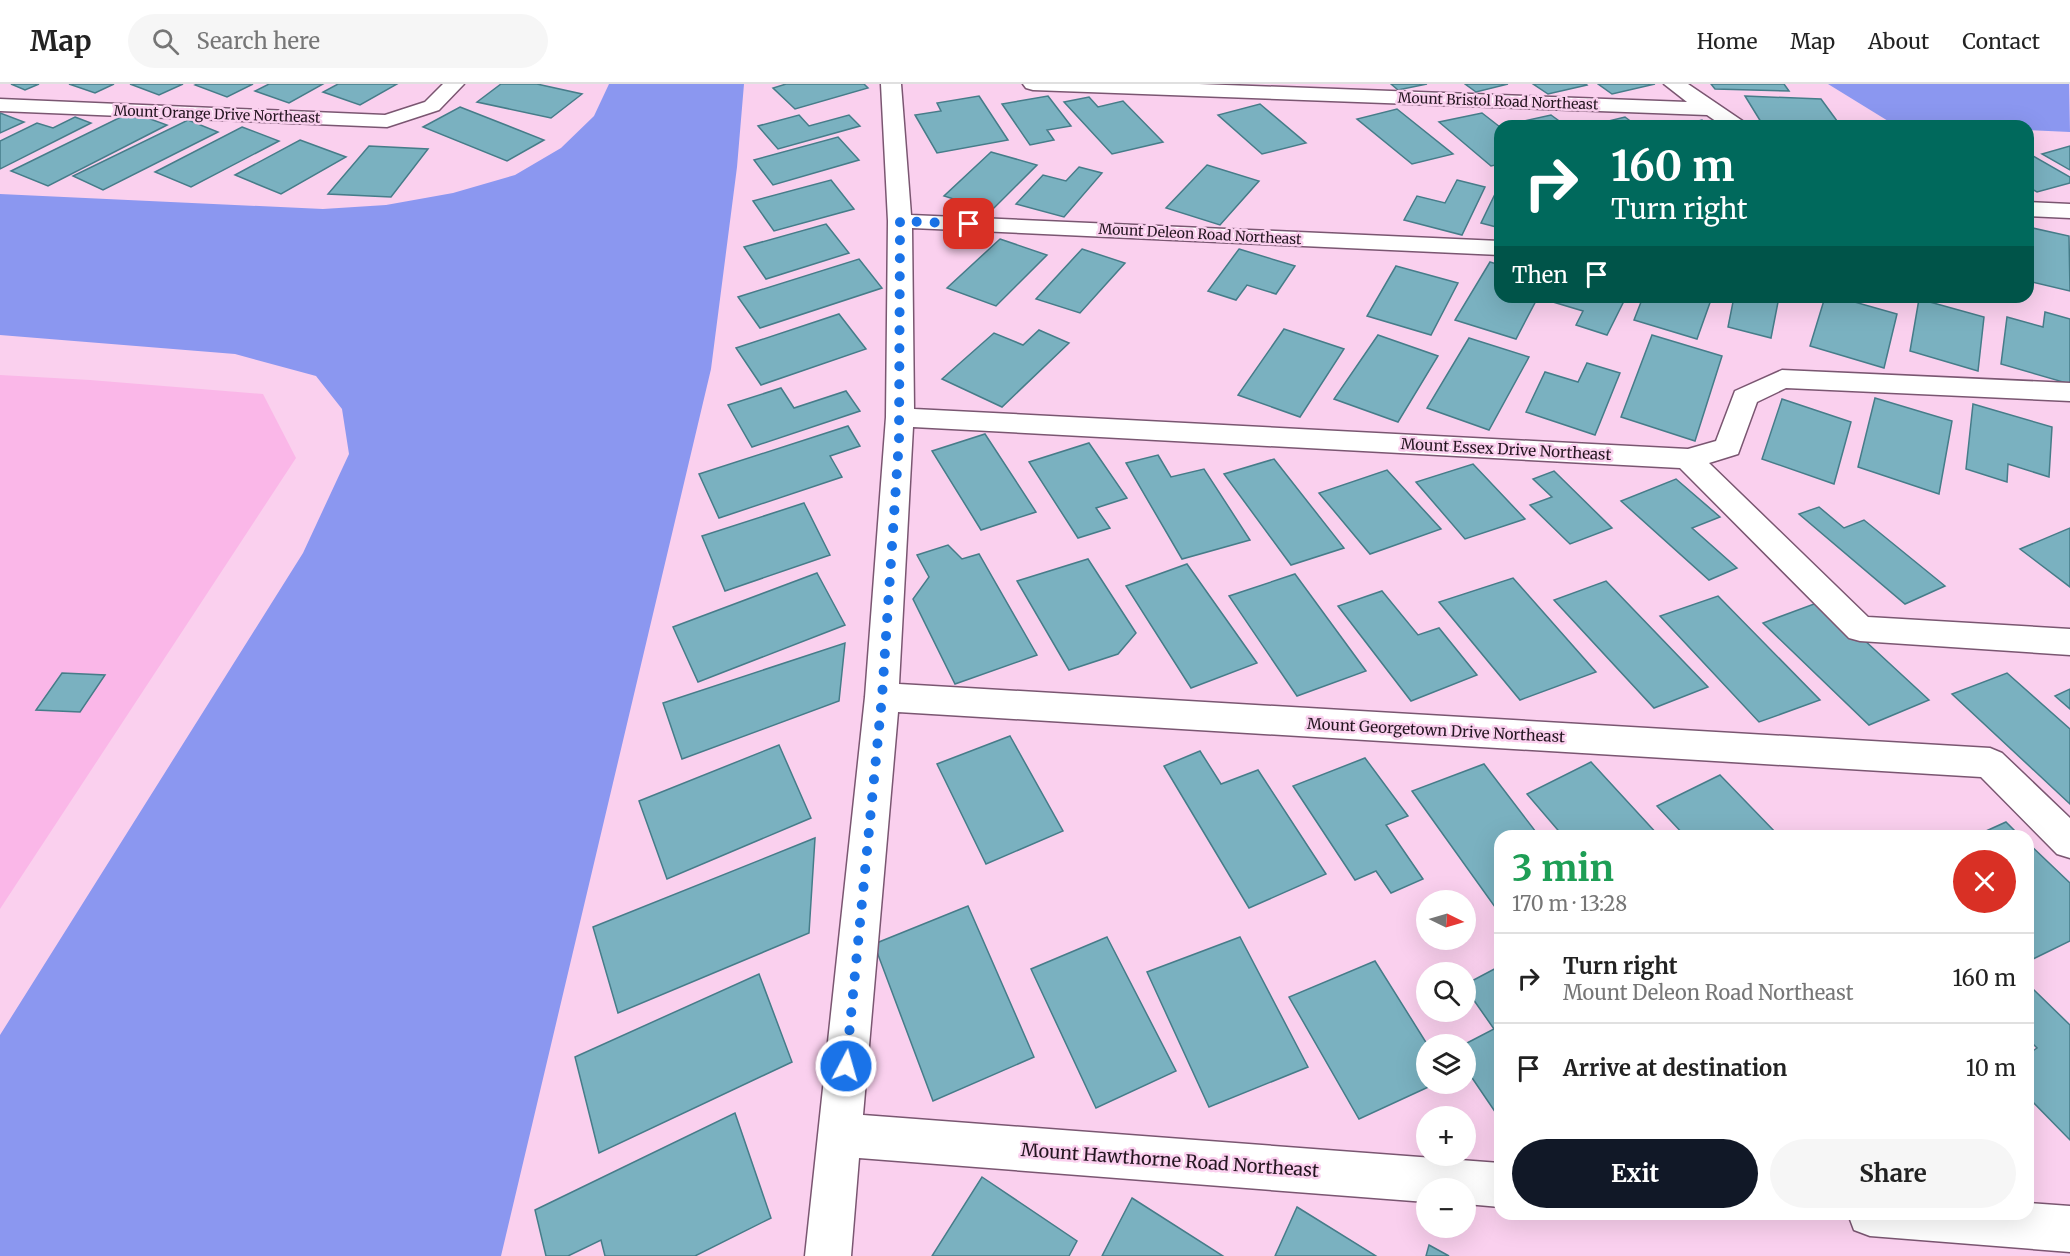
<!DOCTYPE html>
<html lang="en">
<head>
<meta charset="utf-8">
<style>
  body { margin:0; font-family:Merriweather,serif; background:#f6f6f6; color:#222; height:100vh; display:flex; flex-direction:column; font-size:22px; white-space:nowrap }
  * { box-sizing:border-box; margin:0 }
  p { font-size:20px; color:#767676 }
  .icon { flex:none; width:33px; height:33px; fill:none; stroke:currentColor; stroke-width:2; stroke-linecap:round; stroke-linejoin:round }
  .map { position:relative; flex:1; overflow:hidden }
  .side { position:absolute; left:1494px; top:746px; width:540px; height:390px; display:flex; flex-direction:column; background:#fff; border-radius:18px; box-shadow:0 6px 24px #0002 }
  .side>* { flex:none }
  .banner { position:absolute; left:1494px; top:36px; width:540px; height:183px; border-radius:18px; box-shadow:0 6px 24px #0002; background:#00695c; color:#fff; overflow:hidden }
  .needle { width:39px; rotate:95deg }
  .tools { position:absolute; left:1416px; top:806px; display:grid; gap:12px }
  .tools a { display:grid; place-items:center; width:60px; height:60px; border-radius:50%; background:#fff; box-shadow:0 6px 24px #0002; font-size:30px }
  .pin { position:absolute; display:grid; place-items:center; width:51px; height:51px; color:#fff; margin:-26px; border-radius:12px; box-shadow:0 3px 9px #0006 }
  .me { position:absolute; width:66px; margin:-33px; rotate:6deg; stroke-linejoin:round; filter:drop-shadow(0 0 4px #0008) }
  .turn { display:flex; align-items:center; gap:21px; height:126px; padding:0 18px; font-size:27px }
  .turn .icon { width:78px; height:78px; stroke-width:2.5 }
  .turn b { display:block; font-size:42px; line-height:51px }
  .then { display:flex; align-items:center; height:57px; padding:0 18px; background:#0003; gap:12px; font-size:22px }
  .round { display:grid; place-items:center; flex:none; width:63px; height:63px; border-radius:32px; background:#f6f6f6 }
  .head { display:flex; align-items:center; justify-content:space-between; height:102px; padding:0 18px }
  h1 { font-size:36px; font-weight:700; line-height:45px; color:#1e9e55 }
  .primary-button { display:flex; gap:12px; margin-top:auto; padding:12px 18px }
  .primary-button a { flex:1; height:69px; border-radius:36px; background:#111827; color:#fff; font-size:24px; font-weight:700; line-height:69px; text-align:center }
  .primary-button a+a { background:#f6f6f6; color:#222 }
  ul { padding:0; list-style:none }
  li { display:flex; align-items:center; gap:18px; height:90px; padding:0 18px; border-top:2px solid #e0e0e0 }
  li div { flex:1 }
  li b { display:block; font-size:22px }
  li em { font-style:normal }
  header { display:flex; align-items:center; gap:36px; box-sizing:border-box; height:84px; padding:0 30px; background:#fff; border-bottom:2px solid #e0e0e0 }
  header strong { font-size:28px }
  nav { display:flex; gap:33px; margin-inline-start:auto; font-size:21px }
  .search { width:420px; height:54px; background:#f6f6f6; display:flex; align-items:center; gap:15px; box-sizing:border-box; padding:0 21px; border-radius:33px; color:#767676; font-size:22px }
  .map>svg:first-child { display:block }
</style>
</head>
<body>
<header>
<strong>Map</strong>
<div class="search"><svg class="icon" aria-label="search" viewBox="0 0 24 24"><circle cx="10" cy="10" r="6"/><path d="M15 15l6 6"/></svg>Search here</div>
<nav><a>Home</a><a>Map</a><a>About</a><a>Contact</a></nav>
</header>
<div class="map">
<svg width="2070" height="1172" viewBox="0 0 2070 1172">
  <rect width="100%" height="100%" fill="#fad0ee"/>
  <path fill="#fab7e8" d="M0,291L90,296L263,310L296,374L0,825Z"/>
  <g fill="#8b97f0">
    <path d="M609,0H744L737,83L711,285L501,1172H0V951L303,469L349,370L342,325L316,292L235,270L0,251V110L323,125L386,121L453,109L515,91L561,64L594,32Z"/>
    <path d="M1828,0H2069L2070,48L2028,46V42L1893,40Z"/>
  </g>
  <g fill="#7ab1c0" stroke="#467c89" stroke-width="1.5">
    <path d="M11,0H39L25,6Z"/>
    <path d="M69,0H114L95,9Z"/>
    <path d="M130,0H183L159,11Z"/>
    <path d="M197,0H253L227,13L195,1Z"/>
    <path d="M269,0H323L289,19L255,7Z"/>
    <path d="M338,0H397L360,21L323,8Z"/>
    <path d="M501,0H537L582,10L551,34L477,18Z"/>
    <path d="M786,0H864L868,4L795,25L773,4Z"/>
    <path d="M1391,0H1427L1398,6Z"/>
    <path d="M1465,0H1508L1476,8Z"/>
    <path d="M1533,0H1586L1587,1L1548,10Z"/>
    <path d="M1598,0H1655L1612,10Z"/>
    <path d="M1711,0H1784L1789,7L1715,5Z"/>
    <path d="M979,12L1008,56L937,69L915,31L941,27L937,19Z"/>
    <path d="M1048,12L1071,42L1047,46L1054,56L1030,61L1002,20Z"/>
    <path d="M1745,12L1821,15L1840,41L1761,38Z"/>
    <path d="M1089,13L1098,23L1123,17L1163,58L1112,70L1064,18Z"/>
    <path d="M1260,20L1306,59L1262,70L1218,31Z"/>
    <path d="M460,23L544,56L507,77L423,43Z"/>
    <path d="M1397,25L1453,70L1412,80L1357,35Z"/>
    <path d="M131,28L167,41L48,102L11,87Z"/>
    <path d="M0,29L24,38L0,49Z"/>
    <path d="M1482,29L1500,43V80L1491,82L1439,38Z"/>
    <path d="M799,31L809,42L849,31L860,42L778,65L758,42Z"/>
    <path d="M1551,31L1566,42L1511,40Z"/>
    <path d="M75,33L91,39L0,85V57L37,39L53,44Z"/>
    <path d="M1625,33L1637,42H1588Z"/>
    <path d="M188,36L218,48L103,106L73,92Z"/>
    <path d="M1702,36L1710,42H1679Z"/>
    <path d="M242,43L279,57L191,103L155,88Z"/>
    <path d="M838,53L859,76L773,101L754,76Z"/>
    <path d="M300,56L346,73L281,110L235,91Z"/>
    <path d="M369,62L428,65L391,113L328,110Z"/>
    <path d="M2070,62V86L2042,70Z"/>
    <path d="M991,68L1037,81L991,127L944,112Z"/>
    <path d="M2028,69L2070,93V99L2037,108L2028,103Z"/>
    <path d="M1207,81L1259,97L1220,141L1166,124Z"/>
    <path d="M1079,83L1102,89L1064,133L1016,120L1043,91L1066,97Z"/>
    <path d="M831,96L854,125L774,147L753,117Z"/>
    <path d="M1457,96L1485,103L1462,151L1404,136L1417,112L1445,119Z"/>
    <path d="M1495,110L1500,111V144L1481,139Z"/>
    <path d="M826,140L849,169L766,195L744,163Z"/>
    <path d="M2028,143L2069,152L2070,207L2028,197Z"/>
    <path d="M1000,155L1047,171L996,222L947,204Z"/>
    <path d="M1082,165L1125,179L1080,229L1036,215Z"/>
    <path d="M1239,165L1295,182L1276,210L1247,201L1236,216L1208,207Z"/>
    <path d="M859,175L882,204L760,244L738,213Z"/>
    <path d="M1490,178L1500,181V213H1538L1516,255L1455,236Z"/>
    <path d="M1396,182L1458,199L1431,251L1367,232Z"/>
    <path d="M1556,213H1626L1607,251L1576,241L1583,227L1553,218Z"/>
    <path d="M1643,213H1712L1697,255L1634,236Z"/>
    <path d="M1734,213H1779L1771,254L1728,243Z"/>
    <path d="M1825,213H1837L1897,230L1884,284L1810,262Z"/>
    <path d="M1919,215L1984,233L1978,287L1910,267Z"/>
    <path d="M2045,228L2070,235V300L2001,280L2007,233L2043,243Z"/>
    <path d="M839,230L866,265L761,301L736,264Z"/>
    <path d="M1284,245L1344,265L1300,333L1238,311Z"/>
    <path d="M1039,246L1069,259L1002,323L942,295L994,249L1023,261Z"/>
    <path d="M1378,251L1438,272L1398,338L1334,315Z"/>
    <path d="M1652,251L1722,272L1695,357L1621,333Z"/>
    <path d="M1469,254L1529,273L1489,346L1427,324Z"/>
    <path d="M1587,279L1620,289L1595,351L1526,328L1545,288L1578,298Z"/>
    <path d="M781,304L794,324L846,307L860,327L752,363L728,321Z"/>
    <path d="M1875,314L1952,337L1939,410L1858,383Z"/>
    <path d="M1782,315L1851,338L1834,400L1762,375Z"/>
    <path d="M1973,320L2052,343L2049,393L2008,380L2007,398L1966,385Z"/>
    <path d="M848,342L860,362L830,372L842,393L719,434L699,390Z"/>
    <path d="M985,350L1036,428L981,446L932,367Z"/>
    <path d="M1089,359L1127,414L1096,424L1110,444L1078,454L1029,378Z"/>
    <path d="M1158,371L1171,393L1204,385L1250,456L1182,475L1126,379Z"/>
    <path d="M1274,375L1344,464L1291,481L1224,390Z"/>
    <path d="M1473,380L1525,435L1465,455L1416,398Z"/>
    <path d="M1387,386L1441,445L1370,470L1319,409Z"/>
    <path d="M1554,387L1612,444L1570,460L1530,421L1552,413L1533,395Z"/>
    <path d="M1676,395L1720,433L1692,444L1737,484L1709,496L1621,417Z"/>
    <path d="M804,419L830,471L725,507L702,452Z"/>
    <path d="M1819,423L1844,444L1864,436L1945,502L1905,520L1799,430Z"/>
    <path d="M2070,444V503L2020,465Z"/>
    <path d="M948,461L962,475L979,470L1037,571L955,600L913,515L929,493L917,471Z"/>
    <path d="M1088,475L1136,549L1118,570L1069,586L1017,497Z"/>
    <path d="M1187,480L1257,579L1191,604L1126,502Z"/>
    <path d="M817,489L845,541L698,598L673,543Z"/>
    <path d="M1295,490L1366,587L1297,612L1229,512Z"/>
    <path d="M1513,494L1596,588L1520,616L1439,518Z"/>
    <path d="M1606,497L1708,603L1654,624L1554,516Z"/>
    <path d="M1382,507L1418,551L1439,544L1477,591L1411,617L1338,522Z"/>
    <path d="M1718,512L1820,616L1759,638L1660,532Z"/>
    <path d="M1822,517L1929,616L1869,641L1763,539Z"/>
    <path d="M845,559L839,617L682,675L663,619Z"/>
    <path d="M62,589L105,591L80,628L36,626Z"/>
    <path d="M2007,589L2070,645V720L1952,610Z"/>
    <path d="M2070,605V625L2055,612Z"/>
    <path d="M1010,652L1063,747L986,780L937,680Z"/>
    <path d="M779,661L811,734L667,795L639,717Z"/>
    <path d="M1200,667L1221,700L1258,686L1326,790L1249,824L1164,682Z"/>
    <path d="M1365,674L1408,732L1386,741L1423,795L1391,809L1376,787L1355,796L1293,702Z"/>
    <path d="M1591,678L1659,752H1563L1527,710Z"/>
    <path d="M1484,680L1539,752H1500V830L1412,707Z"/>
    <path d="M1720,691L1779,752H1685L1657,722Z"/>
    <path d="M2006,738L2020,752H1975Z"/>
    <path d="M815,754L809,849L618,929L593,843Z"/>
    <path d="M2028,759L2070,799V857L2033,875L2028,870Z"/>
    <path d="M968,822L1034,973L933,1017L874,860Z"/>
    <path d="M1107,853L1176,987L1096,1024L1031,885Z"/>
    <path d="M1240,853L1308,983L1209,1023L1147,888Z"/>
    <path d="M1375,877L1427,960L1426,999H1437L1359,1035L1289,913Z"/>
    <path d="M1500,882V1035L1466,985L1465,960L1494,945L1466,905V900Z"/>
    <path d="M759,890L792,978L599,1069L575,973Z"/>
    <path d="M2033,905L2070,941V1056L2028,1013V970L2037,964L2028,955V908Z"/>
    <path d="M735,1029L771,1134L695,1172H605L601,1156L568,1172H546L535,1126Z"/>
    <path d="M982,1093L1077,1157L1069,1172H932Z"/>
    <path d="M1132,1114L1223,1172H1102Z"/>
    <path d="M1297,1123L1376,1172H1275Z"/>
    <path d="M1429,1161L1449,1172H1426Z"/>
  </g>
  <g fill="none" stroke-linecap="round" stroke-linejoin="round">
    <defs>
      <g id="street">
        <path d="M443,0H464L439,26L387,43L0,27V15L385,31L425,18Z"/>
        <path d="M881,0H901L911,131L1500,157V171L912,144L914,325L1688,365L1716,357L1735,307L1782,286L2070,299V317L1786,304L1757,318L1738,370L1709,379L1868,533L2070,545V571L1860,557L1849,554L1680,384L913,343L899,600L1990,664L2002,669L2070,734V774L2057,770L1981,693L898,628L863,1031L1500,1079V1123L1466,1120V1104H1426V1118L859,1074L851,1172H805L865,613L886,333L888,137Z"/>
        <path d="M1023,0H1199L1687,18L1664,0H1688L1744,38L1748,42H1723L1707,31L1033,6L1026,4Z"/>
        <path d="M2028,118L2070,120V134L2028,132Z"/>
        <path d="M2028,1119L2070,1122V1168L1870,1152L1854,1146L1848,1130H2028Z"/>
      </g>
    </defs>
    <use href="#street" stroke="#7a5671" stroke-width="3"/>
    <use href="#street" fill="#fff" fill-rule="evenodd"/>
  </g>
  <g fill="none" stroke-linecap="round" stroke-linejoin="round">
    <path stroke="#1a73e8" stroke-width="10" stroke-dasharray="0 18" d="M846,982L882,613L899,356L900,137L969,140"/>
  </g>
  <g text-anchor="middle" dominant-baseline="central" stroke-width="5" stroke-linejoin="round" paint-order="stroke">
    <g font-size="14" fill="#241520" stroke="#fad0ee">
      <text transform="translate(1498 17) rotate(2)">Mount Bristol Road Northeast</text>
      <text transform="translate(217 30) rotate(2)">Mount Orange Drive Northeast</text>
      <text transform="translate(1200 150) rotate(3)">Mount Deleon Road Northeast</text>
    </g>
    <g font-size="15" fill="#241520" stroke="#fad0ee">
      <text transform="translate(1506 365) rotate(3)">Mount Essex Drive Northeast</text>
      <text transform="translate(1436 646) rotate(3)">Mount Georgetown Drive Northeast</text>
    </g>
    <g font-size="18" fill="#241520" stroke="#fad0ee">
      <text transform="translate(1170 1076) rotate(4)">Mount Hawthorne Road Northeast</text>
    </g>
  </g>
</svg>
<div class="tools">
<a><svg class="needle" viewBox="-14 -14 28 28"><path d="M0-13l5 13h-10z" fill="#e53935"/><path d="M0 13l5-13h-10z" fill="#767676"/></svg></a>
<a><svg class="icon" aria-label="search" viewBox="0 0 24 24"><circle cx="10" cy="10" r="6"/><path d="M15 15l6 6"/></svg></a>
<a><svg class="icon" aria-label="layers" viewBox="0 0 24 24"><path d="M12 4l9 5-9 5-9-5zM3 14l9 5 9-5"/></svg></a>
<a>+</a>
<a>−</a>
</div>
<div class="pin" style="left:969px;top:140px;background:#d93025"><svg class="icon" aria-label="arrive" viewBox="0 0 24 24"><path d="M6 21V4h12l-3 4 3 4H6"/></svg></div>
<svg class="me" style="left:846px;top:982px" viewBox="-20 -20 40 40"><circle r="17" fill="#1a73e8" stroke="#fff" stroke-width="3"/><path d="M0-11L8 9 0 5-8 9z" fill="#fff"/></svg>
<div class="banner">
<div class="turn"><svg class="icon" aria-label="right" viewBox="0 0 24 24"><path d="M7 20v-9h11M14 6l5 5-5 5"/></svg><div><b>160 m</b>Turn right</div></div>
<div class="then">Then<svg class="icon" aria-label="arrive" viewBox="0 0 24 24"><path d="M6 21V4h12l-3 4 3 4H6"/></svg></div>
</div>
<section class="side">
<div class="head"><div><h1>3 min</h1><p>170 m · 13:28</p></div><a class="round" style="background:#d93025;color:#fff"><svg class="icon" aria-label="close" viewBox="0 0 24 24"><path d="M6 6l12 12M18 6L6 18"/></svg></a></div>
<ul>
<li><svg class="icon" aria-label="right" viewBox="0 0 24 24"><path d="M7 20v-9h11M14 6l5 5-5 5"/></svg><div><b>Turn right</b><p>Mount Deleon Road Northeast</p></div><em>160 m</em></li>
<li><svg class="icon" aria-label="arrive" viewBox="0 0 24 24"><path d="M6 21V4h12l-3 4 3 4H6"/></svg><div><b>Arrive at destination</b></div><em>10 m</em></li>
</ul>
<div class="primary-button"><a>Exit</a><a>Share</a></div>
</section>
</div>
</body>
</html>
